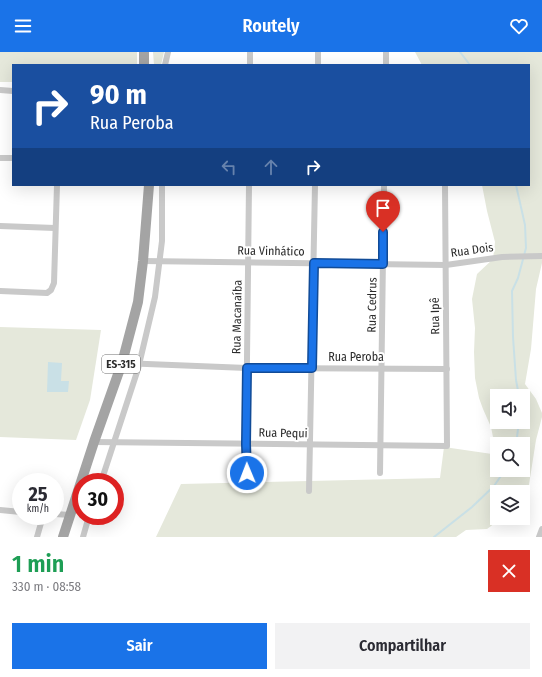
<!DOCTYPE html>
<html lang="pt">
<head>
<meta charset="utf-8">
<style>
  body { margin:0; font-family:"Fira Sans Condensed",sans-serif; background:#f2f2f3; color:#2b2b33; height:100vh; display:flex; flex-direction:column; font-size:15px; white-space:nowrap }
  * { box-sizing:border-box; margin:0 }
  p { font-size:13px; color:#7c7c81 }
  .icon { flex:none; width:22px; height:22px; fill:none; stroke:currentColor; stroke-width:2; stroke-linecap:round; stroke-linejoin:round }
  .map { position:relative; height:485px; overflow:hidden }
  .sheet { display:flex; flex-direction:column; background:#fff; flex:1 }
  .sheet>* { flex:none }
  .guide { position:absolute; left:12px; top:12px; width:518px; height:122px; border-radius:0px; box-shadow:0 4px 16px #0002; background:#1a4fa0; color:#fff; overflow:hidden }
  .controls { position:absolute; left:490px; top:337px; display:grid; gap:8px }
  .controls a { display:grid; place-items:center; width:40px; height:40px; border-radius:0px; background:#fff; box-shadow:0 4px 16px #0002; font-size:20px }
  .speed { position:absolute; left:12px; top:421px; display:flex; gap:8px; font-size:20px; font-weight:700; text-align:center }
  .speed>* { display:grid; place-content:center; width:52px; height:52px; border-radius:50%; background:#fff; box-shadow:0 4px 16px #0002; line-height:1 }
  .speed small { font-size:10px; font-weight:400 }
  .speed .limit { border:6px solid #d22; background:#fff; color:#111 }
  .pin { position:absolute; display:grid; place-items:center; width:34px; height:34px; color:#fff; margin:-41px -17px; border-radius:50% 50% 50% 0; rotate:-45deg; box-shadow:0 0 4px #0007 }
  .pin .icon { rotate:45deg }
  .me { position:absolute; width:44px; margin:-22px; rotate:359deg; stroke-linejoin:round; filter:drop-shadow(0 0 3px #0008) }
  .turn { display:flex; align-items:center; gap:14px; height:84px; padding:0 12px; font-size:18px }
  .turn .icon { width:52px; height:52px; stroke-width:2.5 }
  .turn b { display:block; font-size:28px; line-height:34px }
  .lanes { display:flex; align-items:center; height:38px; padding:0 12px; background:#0003; justify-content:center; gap:20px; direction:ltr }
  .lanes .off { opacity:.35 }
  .round { display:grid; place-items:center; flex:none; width:42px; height:42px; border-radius:0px; background:#f2f2f3 }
  .overview { display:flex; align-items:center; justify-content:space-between; height:68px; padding:0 12px }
  h1 { font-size:24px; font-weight:600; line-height:30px; color:#1e9e55 }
  .action { display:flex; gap:8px; margin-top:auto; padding:8px 12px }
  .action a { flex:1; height:46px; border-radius:0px; background:#1a73e8; color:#fff; font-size:16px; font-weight:600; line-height:46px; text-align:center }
  .action a+a { background:#f2f2f3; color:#2b2b33 }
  header { display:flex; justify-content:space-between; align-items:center; height:52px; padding:0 12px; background:#1a73e8; color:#fff; font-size:18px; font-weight:600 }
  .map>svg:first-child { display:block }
</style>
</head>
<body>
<header><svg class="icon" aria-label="menu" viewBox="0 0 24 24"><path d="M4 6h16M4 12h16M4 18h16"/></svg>Routely<svg class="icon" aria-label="heart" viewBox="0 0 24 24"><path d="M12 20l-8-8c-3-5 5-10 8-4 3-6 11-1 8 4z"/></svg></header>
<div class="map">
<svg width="542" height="485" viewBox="0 0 542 485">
  <rect width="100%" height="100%" fill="#fff"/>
  <g fill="#e5e8db" fill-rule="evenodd">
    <path d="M0,0H137V13H13V30H0Z"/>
    <path d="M153,0H164L161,13H154Z"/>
    <path d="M415,0H541L542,1V211L536,237L531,297L525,332L536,347L542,361V365L536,388L528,439L523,446V440H497V466H502L487,477L466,478L456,485H156L181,432L440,426L444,395L492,402L493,385L491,375L483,357L479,346L475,326L474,300L475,276L472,247L477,222L493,207L495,190L487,159L482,133H529V13H422ZM497,344H523V370H497ZM497,392H523V418H497Z"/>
    <path d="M0,275L101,278L90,348L76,388L0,385Z"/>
  </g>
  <path fill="#c9e0e6" d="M48,310L62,311L61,329H69L68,340H47Z"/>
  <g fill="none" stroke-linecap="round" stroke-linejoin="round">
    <g stroke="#c9e0e6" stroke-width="2">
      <path d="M460,0L470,13"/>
      <path d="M516,133L525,173L526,196L518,226L512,239L513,285L516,328L519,344"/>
      <path d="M516,392L519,370"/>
      <path d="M434,485L472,455L494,434L505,418"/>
    </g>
    <g stroke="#c9c9c9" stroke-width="6">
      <path d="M165,13L168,0"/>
      <path d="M250,13V0"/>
      <path d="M318,13V0"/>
      <path d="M386,13V0"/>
      <path d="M0,38L13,39"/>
      <path d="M0,106H13"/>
      <path d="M0,174L55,176"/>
      <path d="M143,209L446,213L502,205L542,204"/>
      <path d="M0,239L47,241L51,238L54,231L57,133"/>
      <path d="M122,311L247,316L447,317"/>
      <path d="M94,390L447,394L445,133"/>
      <path d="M247,421L246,392L249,133"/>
      <path d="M380,421L384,133"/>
      <path d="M101,430L138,317L155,245L162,189V133"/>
      <path d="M309,439L315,133"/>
      <path d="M0,458L21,460"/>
      <path d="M55,462L70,463"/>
      <path d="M37,485L43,464"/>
      <path d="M83,485L89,464"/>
      <path d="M539,485L542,477"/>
    </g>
    <g stroke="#a4a4a4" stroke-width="10">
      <path d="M144,0V13"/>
      <path d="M63,485L94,390L122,311L138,250L143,209L149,133"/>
    </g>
  </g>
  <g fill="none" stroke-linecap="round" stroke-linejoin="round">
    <defs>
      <path id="route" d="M247,421L246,392L247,316H312L314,211L383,212V180"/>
    </defs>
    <use href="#route" stroke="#114b97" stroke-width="10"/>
    <use href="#route" stroke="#1a73e8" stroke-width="7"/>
  </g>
  <g text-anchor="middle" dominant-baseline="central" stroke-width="4" stroke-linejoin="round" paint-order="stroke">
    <rect fill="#fff" stroke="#6b6b6b" stroke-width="1" x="102" y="303" width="38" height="18" rx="3"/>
    <g font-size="11" font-weight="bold" fill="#2c2c2c">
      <text x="121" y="312">ES-315</text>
    </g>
    <g font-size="12" fill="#2c2c2c" stroke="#fff">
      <text transform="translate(472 198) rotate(-8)">Rua Dois</text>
      <text transform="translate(271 199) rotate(1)">Rua Vinhático</text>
      <text transform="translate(372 253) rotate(-89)">Rua Cedrus</text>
      <text transform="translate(435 264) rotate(-91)">Rua Ipê</text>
      <text transform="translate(237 265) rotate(-89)">Rua Macanaíba</text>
      <text x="356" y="305">Rua Peroba</text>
      <text transform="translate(283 381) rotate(1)">Rua Pequi</text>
    </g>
  </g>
</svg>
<div class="controls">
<a><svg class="icon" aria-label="sound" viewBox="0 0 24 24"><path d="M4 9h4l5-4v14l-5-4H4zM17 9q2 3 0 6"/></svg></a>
<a><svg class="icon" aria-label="search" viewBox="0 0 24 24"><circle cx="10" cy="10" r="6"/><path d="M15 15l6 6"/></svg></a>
<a><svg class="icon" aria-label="layers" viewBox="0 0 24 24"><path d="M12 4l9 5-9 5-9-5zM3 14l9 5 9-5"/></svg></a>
</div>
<div class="speed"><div>25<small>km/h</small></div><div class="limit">30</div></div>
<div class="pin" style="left:383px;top:180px;background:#d93025"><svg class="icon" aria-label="arrive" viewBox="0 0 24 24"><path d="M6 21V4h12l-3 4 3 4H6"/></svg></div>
<svg class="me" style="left:247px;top:421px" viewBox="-20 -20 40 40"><circle r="17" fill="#1a73e8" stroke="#fff" stroke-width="3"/><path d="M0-11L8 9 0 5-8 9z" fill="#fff"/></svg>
<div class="guide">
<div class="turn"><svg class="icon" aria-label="right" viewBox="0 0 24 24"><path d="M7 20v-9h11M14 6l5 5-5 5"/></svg><div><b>90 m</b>Rua Peroba</div></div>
<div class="lanes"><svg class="icon off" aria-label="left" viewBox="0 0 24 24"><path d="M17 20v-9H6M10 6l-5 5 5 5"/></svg><svg class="icon off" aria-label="ahead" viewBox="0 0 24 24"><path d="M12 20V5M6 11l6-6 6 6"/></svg><svg class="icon" aria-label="right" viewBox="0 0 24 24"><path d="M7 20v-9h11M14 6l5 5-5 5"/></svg></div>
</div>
</div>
<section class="sheet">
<div class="overview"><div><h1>1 min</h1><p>330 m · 08:58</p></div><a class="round" style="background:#d93025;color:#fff"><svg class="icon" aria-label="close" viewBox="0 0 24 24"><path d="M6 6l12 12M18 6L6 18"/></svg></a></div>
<div class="action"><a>Sair</a><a>Compartilhar</a></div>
</section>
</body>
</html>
